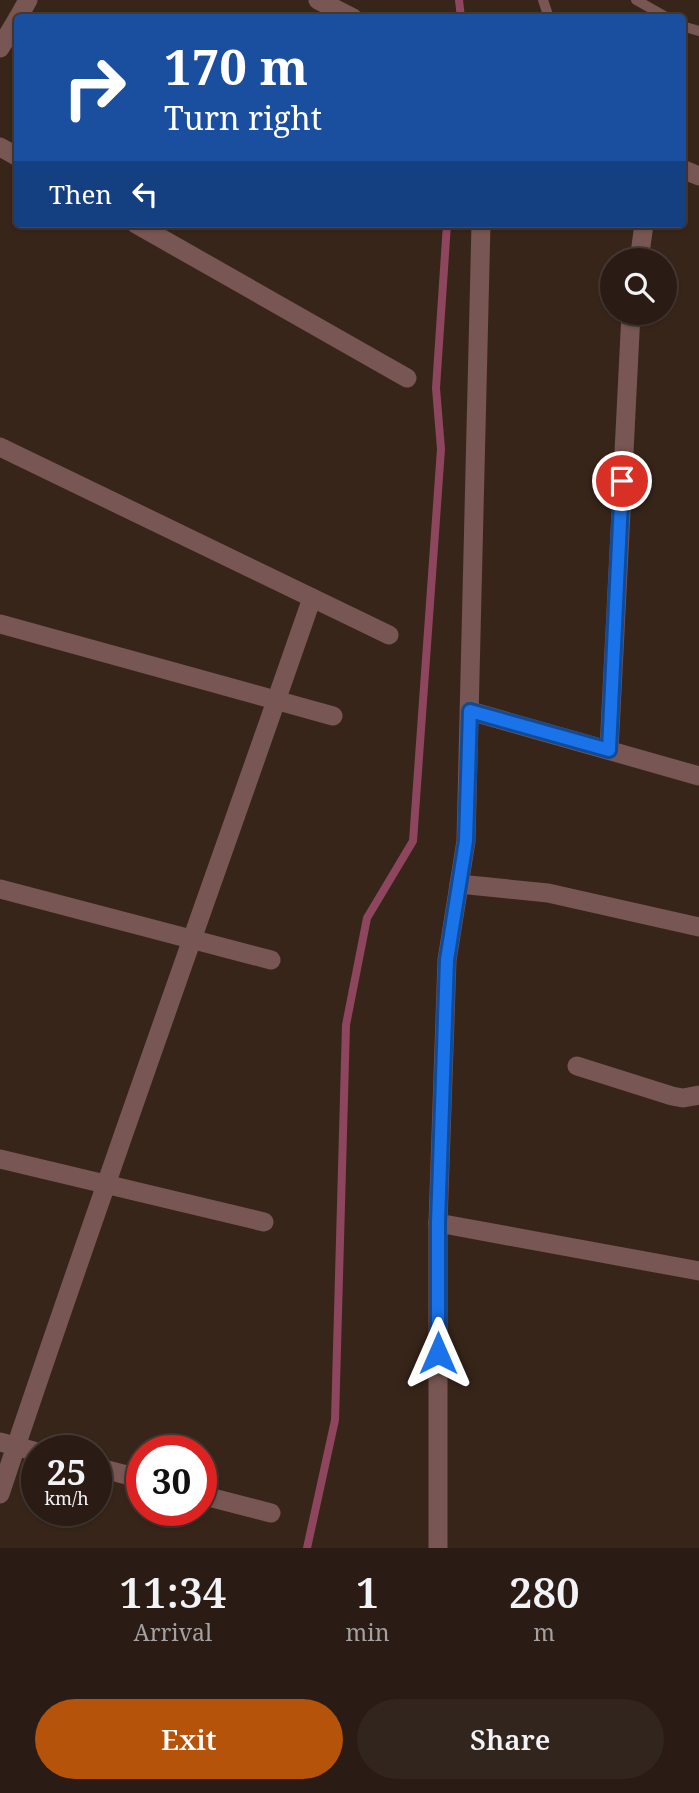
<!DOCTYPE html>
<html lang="en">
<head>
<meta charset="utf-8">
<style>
  body { margin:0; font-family:"Noto Serif",serif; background:#32251d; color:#f1f3f6; height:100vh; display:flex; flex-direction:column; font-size:26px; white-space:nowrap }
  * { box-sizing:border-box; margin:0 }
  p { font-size:23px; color:#a5a1a0 }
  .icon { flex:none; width:38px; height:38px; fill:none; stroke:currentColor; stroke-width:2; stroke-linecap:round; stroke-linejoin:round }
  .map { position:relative; height:1548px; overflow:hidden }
  .details { display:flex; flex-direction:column; background:#2a1c14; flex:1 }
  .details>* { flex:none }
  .hud { position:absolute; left:14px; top:14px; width:672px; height:214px; border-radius:7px; box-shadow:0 2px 5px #0004,0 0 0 2px #463a34; background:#1a4fa0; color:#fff; overflow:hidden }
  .tools { position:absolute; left:600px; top:248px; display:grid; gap:14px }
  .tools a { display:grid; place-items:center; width:77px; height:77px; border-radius:50%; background:#2a1c14; box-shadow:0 2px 5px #0004,0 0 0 2px #463a34; font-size:35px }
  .speed { position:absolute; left:21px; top:1435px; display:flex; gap:14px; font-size:35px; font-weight:700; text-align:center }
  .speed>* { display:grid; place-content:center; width:91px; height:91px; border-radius:50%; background:#2a1c14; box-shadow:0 2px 5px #0004,0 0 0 2px #463a34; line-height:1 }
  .speed small { font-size:18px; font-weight:400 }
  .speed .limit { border:10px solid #d22; background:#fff; color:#111 }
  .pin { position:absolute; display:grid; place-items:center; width:60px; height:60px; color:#fff; margin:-30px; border:4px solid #fff; border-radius:50%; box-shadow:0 2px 7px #0007 }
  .me { position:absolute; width:77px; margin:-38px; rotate:0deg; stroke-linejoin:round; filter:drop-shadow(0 0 5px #0008) }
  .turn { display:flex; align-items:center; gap:24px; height:147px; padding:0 35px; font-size:32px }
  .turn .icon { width:91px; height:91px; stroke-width:2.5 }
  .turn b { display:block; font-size:49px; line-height:60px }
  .then { display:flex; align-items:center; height:66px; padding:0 35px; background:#0003; gap:14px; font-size:26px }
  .eta { display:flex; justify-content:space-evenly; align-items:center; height:119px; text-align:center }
  .eta b { font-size:42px; font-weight:600; line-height:49px }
  .cta { display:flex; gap:14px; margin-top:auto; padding:14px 35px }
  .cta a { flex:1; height:80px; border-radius:42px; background:#b45309; color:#fff; font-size:28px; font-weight:600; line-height:80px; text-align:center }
  .cta a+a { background:#32251d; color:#f1f3f6 }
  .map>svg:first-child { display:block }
</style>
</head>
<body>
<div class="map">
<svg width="699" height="1548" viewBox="0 0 699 1548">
  <rect width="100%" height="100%" fill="#38251a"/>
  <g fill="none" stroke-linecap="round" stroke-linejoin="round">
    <g stroke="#8e465e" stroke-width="8">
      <path d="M459,0L461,18"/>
      <path d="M307,1548L335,1420L346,1025L367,918L413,841L441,449L436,388L447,224"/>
    </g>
    <g stroke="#785653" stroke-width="10">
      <path d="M543,0L549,18"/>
      <path d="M636,0L668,18"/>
      <path d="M682,26L699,31"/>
    </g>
    <g stroke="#785653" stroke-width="19">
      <path d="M318,0L353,18"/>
      <path d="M18,18L28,0"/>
      <path d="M0,48L18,18"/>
      <path d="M0,147L18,157"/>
      <path d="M682,169L699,176"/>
      <path d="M136,224L407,378"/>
      <path d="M639,261L644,224"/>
      <path d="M0,447L389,635"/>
      <path d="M0,624L333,716"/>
      <path d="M470,711L699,776"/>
      <path d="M609,750L631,313"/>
      <path d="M459,884L548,893L699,927"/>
      <path d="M0,889L271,960"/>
      <path d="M577,1066L672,1096L683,1098L699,1095"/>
      <path d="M0,1159L264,1222"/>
      <path d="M438,1223L699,1271"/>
      <path d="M0,1442L37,1452"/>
      <path d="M96,1467L142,1479"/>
      <path d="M0,1494C100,1194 208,897 312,598"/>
      <path d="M201,1495L271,1513"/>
      <path d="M438,1548V1223L447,960L466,841L481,224"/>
    </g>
  </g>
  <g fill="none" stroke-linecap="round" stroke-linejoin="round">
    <defs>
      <path id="route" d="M438,1353V1223L447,960L466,841L470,711L609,750L622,481"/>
    </defs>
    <use href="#route" stroke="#114b97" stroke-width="18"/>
    <use href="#route" stroke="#1a73e8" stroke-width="12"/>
  </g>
</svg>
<div class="tools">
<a><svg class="icon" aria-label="search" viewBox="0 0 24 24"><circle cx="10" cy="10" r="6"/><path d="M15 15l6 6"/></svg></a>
</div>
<div class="speed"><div>25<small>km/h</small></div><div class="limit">30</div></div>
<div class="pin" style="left:622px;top:481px;background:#d93025"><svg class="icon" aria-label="arrive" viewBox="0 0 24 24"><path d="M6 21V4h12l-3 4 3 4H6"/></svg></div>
<svg class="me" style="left:438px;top:1353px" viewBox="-20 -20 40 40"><path d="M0-17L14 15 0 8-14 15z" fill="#1a73e8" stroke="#fff" stroke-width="4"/></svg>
<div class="hud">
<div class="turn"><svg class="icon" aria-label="right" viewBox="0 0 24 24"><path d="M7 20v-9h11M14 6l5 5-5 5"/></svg><div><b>170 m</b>Turn right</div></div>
<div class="then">Then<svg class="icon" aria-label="left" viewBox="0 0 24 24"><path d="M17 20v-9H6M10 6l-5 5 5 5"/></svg></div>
</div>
</div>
<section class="details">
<div class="eta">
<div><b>11:34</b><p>Arrival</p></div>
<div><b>1</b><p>min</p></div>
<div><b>280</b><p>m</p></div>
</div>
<div class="cta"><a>Exit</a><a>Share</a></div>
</section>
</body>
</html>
